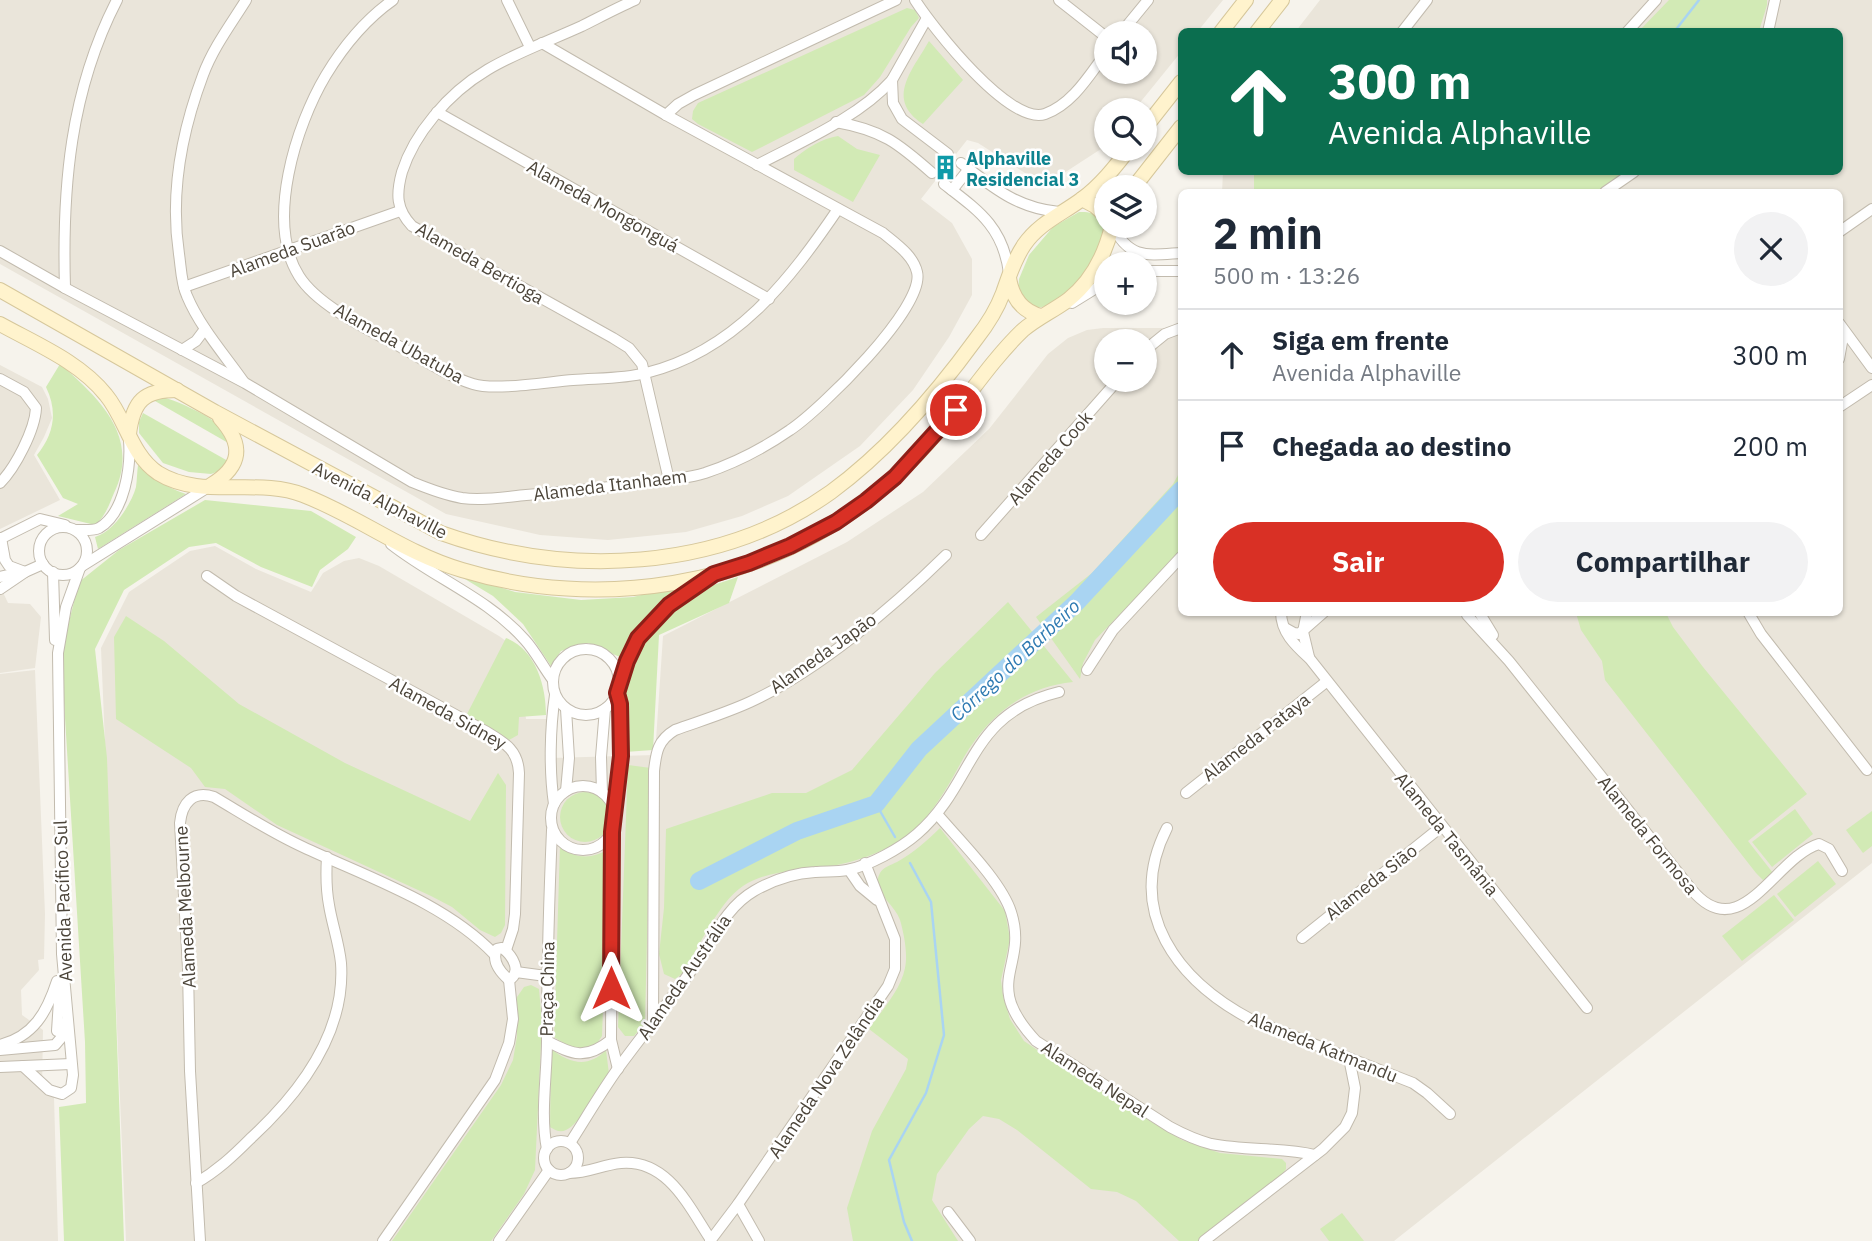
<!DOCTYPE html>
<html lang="pt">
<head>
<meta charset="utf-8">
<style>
  body { margin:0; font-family:"IBM Plex Sans",sans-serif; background:#f2f2f3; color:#1f2937; height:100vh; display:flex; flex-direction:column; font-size:26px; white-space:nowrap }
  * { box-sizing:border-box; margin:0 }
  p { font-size:23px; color:#747a83 }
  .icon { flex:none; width:38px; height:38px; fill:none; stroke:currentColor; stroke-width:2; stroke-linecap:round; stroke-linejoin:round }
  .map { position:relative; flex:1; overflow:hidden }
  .side { position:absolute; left:1178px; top:189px; width:665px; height:427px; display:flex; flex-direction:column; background:#fff; border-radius:10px; box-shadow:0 2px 5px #0004 }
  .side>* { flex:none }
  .hud { position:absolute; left:1178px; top:28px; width:665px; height:147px; border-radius:10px; box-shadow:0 2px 5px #0004; background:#0b6e4f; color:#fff; overflow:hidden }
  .tools { position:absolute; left:1094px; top:21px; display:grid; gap:14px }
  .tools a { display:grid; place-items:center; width:63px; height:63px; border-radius:50%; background:#fff; box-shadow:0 2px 5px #0004; font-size:35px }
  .pin { position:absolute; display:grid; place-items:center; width:60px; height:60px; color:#fff; margin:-30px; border:4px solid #fff; border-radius:50%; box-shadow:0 2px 7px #0007 }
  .me { position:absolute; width:77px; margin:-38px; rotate:0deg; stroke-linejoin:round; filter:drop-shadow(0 0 5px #0008) }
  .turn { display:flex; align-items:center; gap:24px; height:147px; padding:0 35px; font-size:32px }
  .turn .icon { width:91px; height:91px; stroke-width:2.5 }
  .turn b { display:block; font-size:49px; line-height:60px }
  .round { display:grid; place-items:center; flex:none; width:74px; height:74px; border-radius:37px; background:#f2f2f3 }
  .head { display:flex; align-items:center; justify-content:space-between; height:119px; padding:0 35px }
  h1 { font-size:42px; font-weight:700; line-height:52px }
  .primary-button { display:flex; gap:14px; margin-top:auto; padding:14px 35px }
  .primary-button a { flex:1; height:80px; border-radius:42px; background:#d93025; color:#fff; font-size:28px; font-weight:700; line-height:80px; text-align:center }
  .primary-button a+a { background:#f2f2f3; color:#1f2937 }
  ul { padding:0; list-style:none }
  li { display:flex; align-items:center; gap:21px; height:91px; padding:0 35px; border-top:2px solid #e0e1e3 }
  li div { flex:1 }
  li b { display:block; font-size:26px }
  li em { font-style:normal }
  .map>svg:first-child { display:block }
</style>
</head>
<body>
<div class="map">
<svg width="1872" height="1241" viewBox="0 0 1872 1241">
  <rect width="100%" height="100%" fill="#f6f3ec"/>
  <g fill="#eae5da" fill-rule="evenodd">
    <path d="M0,0H1223L1198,31L1181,32V52L1134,110H1106L1104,147L1064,173L1036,180L978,143L967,140L921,199L952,223L972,259V295L949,337L913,390L860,446L788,496L742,516L686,532L608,540L540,535L446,514L0,264ZM1106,33H1144V72H1106Z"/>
    <path d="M1320,0H1872V863L1394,1241H126L101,648L129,592L190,551L215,546L256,569L311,592L323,573L344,561L359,558L379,566L499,636L518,650L526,719H550L551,758L655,755L663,636L847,542L923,492L989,429L1048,354L1068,338L1087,330L1103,328H1181V612H1839V192H1222L1223,172H1839V32L1296,31ZM1106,341H1144V380H1106Z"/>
    <path d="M0,365L42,387L48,399L52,418L44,437L34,455L60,500L0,529Z"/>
    <path d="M0,586L8,603L30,604L41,617L35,668L0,673Z"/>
    <path d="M35,670L45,914L44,959L38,960L39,970L21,990L22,1015L43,1030L42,1089L54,1097L58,1241H0V674Z"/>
  </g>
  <g fill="#d2eab5">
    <path d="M1669,0H1767V5L1759,31H1639Z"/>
    <path d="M907,8L915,10L919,18L911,27L880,77L864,95L752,152L698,124L692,119L693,111L698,103Z"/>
    <path d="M929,41L963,80L923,124C885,99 912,71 929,41Z"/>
    <path d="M838,136L857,149L880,155L853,202L794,170V159C805,149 823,138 838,136Z"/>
    <path d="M1254,172H1625L1597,192H1254Z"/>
    <path d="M1079,212C1139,209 1074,302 1042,307C1036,308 1031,306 1026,304L1018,290L1019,279L1029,255L1053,227Z"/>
    <path d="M60,364C99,398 141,437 114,493C109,505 105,517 95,525L58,516L78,504L63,498L37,455C54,434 58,412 46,387Z"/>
    <path d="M157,396C173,398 212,417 223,428C226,432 228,439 230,444L155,401Z"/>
    <path d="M143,413L228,461L222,470L211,474L189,472L163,463L139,433V422Z"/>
    <path d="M138,465C153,478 167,488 186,494L98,549L95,537C113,532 131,505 136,487C137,480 137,472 138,465Z"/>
    <path d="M1181,470V551L1095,640L1083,663L1080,679L1036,617L1092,573L1173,484Z"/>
    <path d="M205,500L311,511L356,537L348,549L320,570L312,587L261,567L216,543L189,547L124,590L95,649L107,758L124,1241H64L59,1107L86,1103L85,1042L61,653L79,582L119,550Z"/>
    <path d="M455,573L515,592L581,600L633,597L694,582C661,607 643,623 622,658L588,643L561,651L551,666L523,624L493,596Z"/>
    <path d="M738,577L729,603L659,635L653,750L625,752L623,688L632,662L643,640L676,604L695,591Z"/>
    <path d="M1008,602L1073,682C1024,687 989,715 964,757C949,784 934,814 909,834C887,852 853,863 825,867C800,870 765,871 743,886C718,903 699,947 683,973L675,979L664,974L659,954L664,908L666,829L772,793H806L852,770L935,673Z"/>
    <path d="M1576,613H1666L1673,627L1703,667L1807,794L1748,841L1773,873L1763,880L1756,873L1605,680L1602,661L1581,630Z"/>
    <path d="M126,616L164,641L239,704L345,763L470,821L498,773L506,785L505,925L501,933L495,937L480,930L452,907L431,896L277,825L225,789L205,787L191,768L116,719L114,637Z"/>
    <path d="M506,638C536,650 546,686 546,715L519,717L518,735L509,740L466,716Z"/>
    <path d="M628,765L651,768L645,1023L634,1036H625L618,1027Z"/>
    <circle cx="585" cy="817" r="25"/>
    <path d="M1795,809L1813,834L1772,867L1752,842Z"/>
    <path d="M1872,811V846L1863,853L1846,830Z"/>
    <path d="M940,828L1005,911L1010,939L1001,980L1003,996L1010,1019L1024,1041L1079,1078L1182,1140L1220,1153L1282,1159L1286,1163V1169L1280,1177L1198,1241H1179L1136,1201L1117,1192L1091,1189L1017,1130L999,1119L983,1116L969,1129L937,1174L932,1200L958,1241H853L847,1208L872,1131L906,1069L908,1059L869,1029C881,1011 901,990 905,968C908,954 904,934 900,920C895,904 870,891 880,873C883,867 891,865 897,862C913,853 927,841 940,828Z"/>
    <path d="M560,846C576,860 592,859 609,849L602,1036C591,1056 569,1048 554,1037Z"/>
    <path d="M1818,861L1836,884L1795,917L1777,894Z"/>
    <path d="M1774,895L1794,920L1742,961L1722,936Z"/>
    <path d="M531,985L539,989L542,1022L535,1170L524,1194L491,1241H392L501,1085L513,1060L517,1036V997L524,987Z"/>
    <path d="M551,1049C571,1064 588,1068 606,1050L609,1074C600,1087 580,1124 566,1130C560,1133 555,1130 550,1127Z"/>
    <path d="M1342,1213L1364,1241H1329L1320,1229Z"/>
  </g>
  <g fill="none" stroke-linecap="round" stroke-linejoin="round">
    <g stroke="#a9d4f2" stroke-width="2.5">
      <path d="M1674,32L1699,0"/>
      <path d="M876,804L895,837"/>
      <path d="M910,863L931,902L944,1035L926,1093L889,1160L904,1222L912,1241"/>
    </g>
    <path stroke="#a9d4f2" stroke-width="18" d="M699,881L797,831L876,804L919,749L1077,602L1181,490"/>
    <defs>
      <g id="minor">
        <path d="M393,0C366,19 343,47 326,75C296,125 265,222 299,276C317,305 367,329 397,345C421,358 447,376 473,384C495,391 547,382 573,380C596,378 623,379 646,373C735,351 789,281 838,209"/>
        <path d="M507,0L530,47"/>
        <path d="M635,0C617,8 600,17 582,26C525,52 475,65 434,116C419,134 409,150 402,172C396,194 396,209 412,226L613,338L629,348L642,364L669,480"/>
        <path d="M915,0C933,28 1010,126 1045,114C1073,104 1090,74 1106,53"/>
        <path d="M1059,0L1106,37"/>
        <path d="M1402,32L1427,0"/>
        <path d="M1627,32L1656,0"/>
        <path d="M1768,32L1775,0"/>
        <path d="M1121,33L1148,0"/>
        <path d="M892,80L893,103L902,119L948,154"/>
        <path d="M437,112L769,299"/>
        <path d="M666,115L678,104L694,95L896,0"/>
        <path d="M836,122C882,130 898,143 932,173"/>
        <path d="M961,163C994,188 1017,208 1059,212"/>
        <path d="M757,165C801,142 859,117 892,80L927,18"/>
        <path d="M944,184C979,211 1003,227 1009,273"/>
        <path d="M952,190L969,169"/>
        <path d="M1605,192L1634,172"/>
        <path d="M1113,226C1129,260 1149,255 1181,253"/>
        <path d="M1839,232L1872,209"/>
        <path d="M0,251L65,288L245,383L412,482C429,489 444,495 462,498C483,501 505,497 526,495C565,492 604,488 642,483C663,481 685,479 705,473C735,463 764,448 790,430C819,411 926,307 917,272C913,255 896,244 883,233L666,115L542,43"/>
        <path d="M1144,271H1181"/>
        <path d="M184,287L400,211"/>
        <path d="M65,288C62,188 70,91 117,0"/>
        <path d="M1072,303L1106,282"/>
        <path d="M1839,323L1872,368"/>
        <path d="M182,350L196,341L205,329"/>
        <path d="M1144,351L1165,334L1181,328"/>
        <path d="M1839,359L1844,331"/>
        <path d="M0,379L24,392L36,408C35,430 15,468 0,483"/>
        <path d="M243,381C224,354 200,327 187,296C181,283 181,267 179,254C170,194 182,131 203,75C213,48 231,24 246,0"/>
        <path d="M1839,407L1872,385"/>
        <circle cx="63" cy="551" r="24"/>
        <path d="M77,530C84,530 93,531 99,528C125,513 131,466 129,440"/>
        <path d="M981,535L1118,380"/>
        <path d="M1,538L5,560L9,566L25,572"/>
        <path d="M0,539L40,519L65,525"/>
        <path d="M391,544C434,578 488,598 525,640C536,652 543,667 553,680"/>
        <path d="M82,566L210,486"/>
        <path d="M53,572L55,640"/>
        <path d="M207,576L236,596L487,732C505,743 518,750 519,773L515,914L513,929L506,950"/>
        <path d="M0,577L21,572"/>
        <path d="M0,589L25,572L43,564"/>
        <path d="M1281,612C1281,633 1296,646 1310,659L1587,1008"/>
        <path d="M1307,612L1303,632L1309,657"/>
        <path d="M1479,612L1493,635"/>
        <path d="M1748,612L1761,634L1867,770"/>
        <path d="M1467,615L1509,661L1692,890C1741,948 1775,857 1819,844L1829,849L1842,871"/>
        <path d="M1285,628L1294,633L1299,634L1324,612"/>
        <circle cx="586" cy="682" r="33"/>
        <path d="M1087,670L1113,630L1181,557"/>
        <path d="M620,680C638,630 663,606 707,578"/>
        <circle cx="583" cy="818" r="32"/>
        <path d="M566,791L569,758L566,709"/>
        <path d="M602,792L601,757L605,709"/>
        <path d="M1186,793L1326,682"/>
        <path d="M554,804C549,770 550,728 555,695"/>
        <path d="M614,809C619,772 628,730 617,693"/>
        <path d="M937,814C959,840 1001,881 1011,912C1029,968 980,981 1036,1041L1170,1127C1183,1134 1196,1140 1211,1144C1245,1151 1281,1147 1315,1155"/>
        <path d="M1167,828C1124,912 1178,981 1252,1020L1413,1083L1427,1093L1450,1114"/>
        <path d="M612,832L611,1040L618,1069"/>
        <path d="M849,870L860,886L877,900"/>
        <path d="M1302,938L1441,827"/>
        <path d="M502,948C512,955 523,972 509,980C500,972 491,961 497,949Z"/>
        <path d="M516,972L546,976"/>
        <path d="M653,1023L654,771C656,752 658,740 675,730C700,721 726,713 750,702C818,671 893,607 946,555"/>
        <path d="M57,1031L60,985"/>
        <path d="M547,1041C573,1055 586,1060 611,1040"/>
        <path d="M0,1045C34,1036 47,1012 57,981"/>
        <path d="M0,1050L55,1045L61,1038L64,1023"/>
        <path d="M23,1066L49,1090L62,1094L71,1088L73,1075L62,954L58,653L66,607L80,568"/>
        <path d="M0,1067L71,1064"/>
        <circle cx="561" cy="1158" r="17"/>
        <path d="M570,1143C586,1118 601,1092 619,1067C644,1033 671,1000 695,965C713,939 726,907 754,891C773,880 794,873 815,872C825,871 837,872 847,870C869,866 901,848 917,834C976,783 967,714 1059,692"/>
        <path d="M547,1149C540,1114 547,1076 547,1041C547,970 549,900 552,830"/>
        <path d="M569,1173C589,1173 601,1165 621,1163C668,1159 689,1207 711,1240"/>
        <path d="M196,1183C217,1171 233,1156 250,1139C299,1094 346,1034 341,963C339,943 332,924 329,905C326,889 326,873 327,857"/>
        <path d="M738,1204L759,1241"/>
        <path d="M948,1212L970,1241"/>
        <path d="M200,1241L190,1071L188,969L180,823C182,803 193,790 214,797C243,814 272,833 303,847C367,877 445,903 494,954"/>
        <path d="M383,1241L495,1080L509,1043L513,1019L509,980"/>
        <path d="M499,1241L549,1170"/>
        <path d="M710,1241L738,1204L888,986L895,969V939L865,863"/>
        <path d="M1204,1241L1323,1149L1345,1127L1352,1113L1355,1088L1349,1058"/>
      </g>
      <g id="secondary">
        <path d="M1221,32L1246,0"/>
        <path d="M1257,32L1282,0"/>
        <path d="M1144,129L1181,82"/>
        <path d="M1134,187L1181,127"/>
        <path d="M1082,199L1095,206L1106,216"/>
        <path d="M1009,278C1012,297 1021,311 1041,316"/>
        <path d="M0,290L215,412L441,533C567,578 719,572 831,492C887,451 936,394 976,339C987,325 997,309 1003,293C1009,276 1014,260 1024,245C1039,223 1062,214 1082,199C1100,186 1115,167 1129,149"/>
        <path d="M0,324C36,344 80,362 106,395C126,419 131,455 158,473C201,500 257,477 303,495C358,516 404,553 462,570C597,611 756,587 868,500C904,472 933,438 962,403C981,378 1001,351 1023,330C1037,318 1053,311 1068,300C1092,281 1105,255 1112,226"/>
        <path d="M129,434C133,401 144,390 177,390"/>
        <path d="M211,485C242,466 244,445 220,418"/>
      </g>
    </defs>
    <use href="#minor" stroke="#c2bbae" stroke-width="12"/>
    <use href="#secondary" stroke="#d6c79b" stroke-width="16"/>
    <use href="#minor" stroke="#fff" stroke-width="10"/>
    <use href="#secondary" stroke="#fff3cd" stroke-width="14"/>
  </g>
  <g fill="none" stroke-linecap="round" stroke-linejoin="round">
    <defs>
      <path id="route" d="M611,988L612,832L621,756L620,704L617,693L627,661L638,638L669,605L714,574L749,563L790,546L836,522L866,501L895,477L956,410"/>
    </defs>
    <use href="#route" stroke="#8d1f18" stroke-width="18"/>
    <use href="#route" stroke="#d93025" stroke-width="12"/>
  </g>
  <defs>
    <symbol id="building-bare" viewBox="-9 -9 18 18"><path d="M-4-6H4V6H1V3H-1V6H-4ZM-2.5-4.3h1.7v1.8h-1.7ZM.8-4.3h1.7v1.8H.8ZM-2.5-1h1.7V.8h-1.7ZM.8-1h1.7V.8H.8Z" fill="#0f9aa8" stroke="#fff" stroke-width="2.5" paint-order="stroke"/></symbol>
  </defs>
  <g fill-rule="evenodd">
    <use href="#building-bare" x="928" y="150" width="35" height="35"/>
  </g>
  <g text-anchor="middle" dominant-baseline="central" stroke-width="5" stroke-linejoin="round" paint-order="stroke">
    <g font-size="18" font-weight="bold" fill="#0d838f" stroke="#fff" text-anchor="start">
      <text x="966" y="158">Alphaville<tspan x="966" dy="21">Residencial 3</tspan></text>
    </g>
    <g font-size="18" fill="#4b4439" stroke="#fff">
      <text transform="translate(603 206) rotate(29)">Alameda Mongonguá</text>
      <text transform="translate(292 249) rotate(-20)">Alameda Suarão</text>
      <text transform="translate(480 263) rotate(30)">Alameda Bertioga</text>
      <text transform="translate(399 343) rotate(29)">Alameda Ubatuba</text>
      <text transform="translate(1050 458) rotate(-49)">Alameda Cook</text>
      <text transform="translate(610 485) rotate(-7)">Alameda Itanhaem</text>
      <text transform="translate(380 500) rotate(27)">Avenida Alphaville</text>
      <text transform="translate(823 653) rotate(-35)">Alameda Japão</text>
      <text transform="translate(448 713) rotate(29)">Alameda Sidney</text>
      <text transform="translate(1256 737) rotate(-38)">Alameda Pataya</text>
      <text transform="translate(1447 834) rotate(51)">Alameda Tasmânia</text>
      <text transform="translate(1648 835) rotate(51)">Alameda Formosa</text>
      <text transform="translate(1371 882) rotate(-38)">Alameda Sião</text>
      <text transform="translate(63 901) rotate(-92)">Avenida Pacífico Sul</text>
      <text transform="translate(185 907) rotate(-93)">Alameda Melbourne</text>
      <text transform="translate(684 977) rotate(-55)">Alameda Austrália</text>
      <text transform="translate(547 989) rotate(-89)">Praça China</text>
      <text transform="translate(1323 1047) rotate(22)">Alameda Katmandu</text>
      <text transform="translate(826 1077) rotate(-56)">Alameda Nova Zelândia</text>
      <text transform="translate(1095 1079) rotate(33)">Alameda Nepal</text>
    </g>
    <g font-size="19" font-style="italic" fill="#2e7ab2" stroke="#fff">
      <text transform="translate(1015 660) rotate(-43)">Córrego do Barbeiro</text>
    </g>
  </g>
</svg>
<div class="tools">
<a><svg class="icon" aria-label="sound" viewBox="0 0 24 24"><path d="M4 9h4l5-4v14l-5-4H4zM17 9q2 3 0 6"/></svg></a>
<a><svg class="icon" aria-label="search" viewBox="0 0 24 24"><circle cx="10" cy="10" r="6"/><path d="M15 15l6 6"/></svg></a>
<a><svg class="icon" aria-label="layers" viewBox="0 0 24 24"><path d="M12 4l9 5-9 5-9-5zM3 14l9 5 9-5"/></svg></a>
<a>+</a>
<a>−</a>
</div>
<div class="pin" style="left:956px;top:410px;background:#d93025"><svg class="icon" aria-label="arrive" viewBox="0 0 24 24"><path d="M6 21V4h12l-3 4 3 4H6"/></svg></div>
<svg class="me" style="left:611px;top:988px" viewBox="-20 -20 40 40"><path d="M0-17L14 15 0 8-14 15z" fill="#d93025" stroke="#fff" stroke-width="4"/></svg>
<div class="hud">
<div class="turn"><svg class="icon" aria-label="ahead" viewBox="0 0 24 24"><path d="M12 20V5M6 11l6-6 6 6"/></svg><div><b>300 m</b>Avenida Alphaville</div></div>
</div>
<section class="side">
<div class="head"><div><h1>2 min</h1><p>500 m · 13:26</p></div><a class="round"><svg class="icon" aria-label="close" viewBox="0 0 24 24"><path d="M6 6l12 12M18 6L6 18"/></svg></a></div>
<ul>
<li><svg class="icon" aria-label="ahead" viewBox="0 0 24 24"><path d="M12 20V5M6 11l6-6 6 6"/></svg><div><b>Siga em frente</b><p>Avenida Alphaville</p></div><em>300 m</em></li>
<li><svg class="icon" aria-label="arrive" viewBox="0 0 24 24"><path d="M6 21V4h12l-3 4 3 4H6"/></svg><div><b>Chegada ao destino</b></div><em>200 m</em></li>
</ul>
<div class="primary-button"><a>Sair</a><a>Compartilhar</a></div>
</section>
</div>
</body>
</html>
